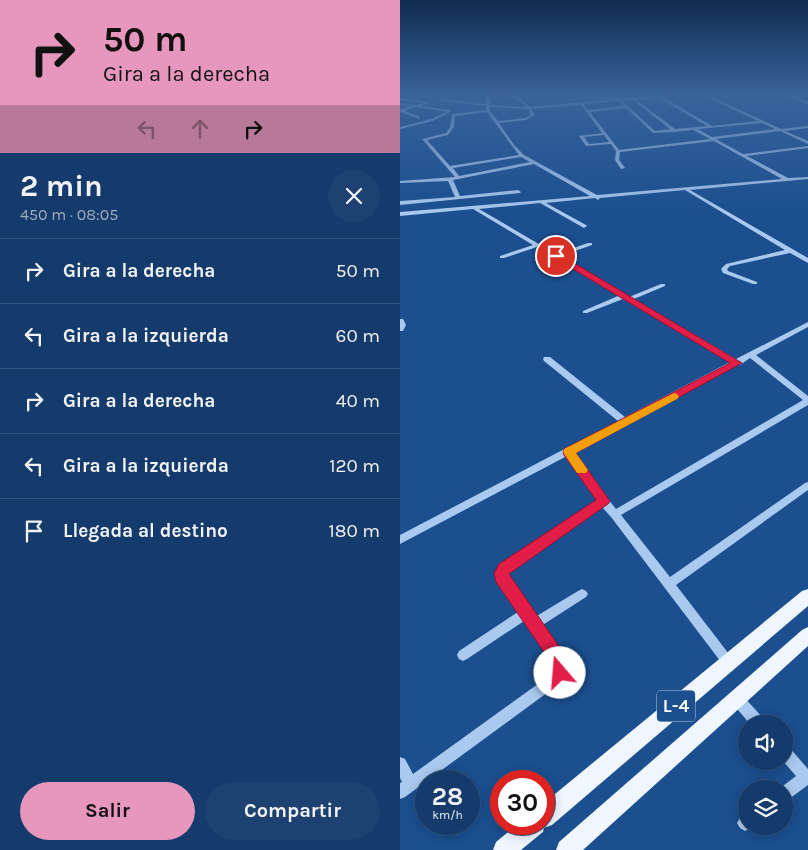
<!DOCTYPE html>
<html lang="es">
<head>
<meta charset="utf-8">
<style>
  body { margin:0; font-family:Karla,sans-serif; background:#1d4271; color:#f1f3f6; height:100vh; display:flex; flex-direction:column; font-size:19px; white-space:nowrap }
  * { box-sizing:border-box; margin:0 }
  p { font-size:16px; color:#9dadc1 }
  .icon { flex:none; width:28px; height:28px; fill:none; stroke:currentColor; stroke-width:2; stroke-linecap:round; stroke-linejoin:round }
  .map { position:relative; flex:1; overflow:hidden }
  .side { display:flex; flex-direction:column; background:#143b6b; width:400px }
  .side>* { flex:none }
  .top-card { background:#e797bd; color:#111; overflow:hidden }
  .tools { position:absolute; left:338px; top:715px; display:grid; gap:10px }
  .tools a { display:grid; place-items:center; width:55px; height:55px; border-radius:50%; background:#143b6b; box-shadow:0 2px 12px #0003,0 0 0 1px #33557e; font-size:25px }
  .speed { position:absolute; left:15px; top:770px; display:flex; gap:10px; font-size:25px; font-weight:700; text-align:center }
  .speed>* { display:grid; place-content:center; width:65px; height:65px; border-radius:50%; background:#143b6b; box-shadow:0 2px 12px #0003,0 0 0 1px #33557e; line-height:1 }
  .speed small { font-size:12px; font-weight:400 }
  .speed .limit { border:8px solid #d22; background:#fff; color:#111 }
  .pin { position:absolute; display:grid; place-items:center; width:42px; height:42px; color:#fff; margin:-21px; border:2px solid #fff; border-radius:50%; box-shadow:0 1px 5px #0007 }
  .me { position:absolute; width:55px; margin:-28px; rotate:342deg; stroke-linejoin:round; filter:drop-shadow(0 0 4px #0008) }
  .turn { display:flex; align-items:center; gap:18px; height:105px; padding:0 20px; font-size:22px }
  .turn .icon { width:65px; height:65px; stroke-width:2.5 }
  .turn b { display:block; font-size:35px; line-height:42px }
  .lanes { display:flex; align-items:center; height:48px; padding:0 20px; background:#0003; justify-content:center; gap:25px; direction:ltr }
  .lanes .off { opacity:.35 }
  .round { display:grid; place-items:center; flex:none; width:52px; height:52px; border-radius:26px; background:#1d4271 }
  .overview { display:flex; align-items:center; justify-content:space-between; height:85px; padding:0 20px }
  h1 { font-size:30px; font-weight:700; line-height:38px }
  .cta { display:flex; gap:10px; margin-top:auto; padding:10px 20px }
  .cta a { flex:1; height:58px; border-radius:30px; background:#e797bd; color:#111; font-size:20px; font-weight:700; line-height:58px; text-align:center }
  .cta a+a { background:#1d4271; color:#f1f3f6 }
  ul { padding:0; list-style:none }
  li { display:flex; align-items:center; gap:15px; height:65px; padding:0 20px; border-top:1px solid #33557e }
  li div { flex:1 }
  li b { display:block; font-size:19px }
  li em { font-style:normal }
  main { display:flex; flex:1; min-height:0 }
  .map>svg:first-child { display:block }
</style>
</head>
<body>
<main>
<section class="side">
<div class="top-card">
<div class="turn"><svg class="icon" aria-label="right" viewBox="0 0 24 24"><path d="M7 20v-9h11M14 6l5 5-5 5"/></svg><div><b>50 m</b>Gira a la derecha</div></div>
<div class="lanes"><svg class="icon off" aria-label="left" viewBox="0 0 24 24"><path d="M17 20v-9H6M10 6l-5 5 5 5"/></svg><svg class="icon off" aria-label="ahead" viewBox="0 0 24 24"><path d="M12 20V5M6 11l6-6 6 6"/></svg><svg class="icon" aria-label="right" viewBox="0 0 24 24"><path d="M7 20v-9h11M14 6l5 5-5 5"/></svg></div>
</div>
<div class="overview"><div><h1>2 min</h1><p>450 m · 08:05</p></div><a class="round"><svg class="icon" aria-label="close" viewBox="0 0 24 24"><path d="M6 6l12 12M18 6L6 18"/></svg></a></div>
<ul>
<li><svg class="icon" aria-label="right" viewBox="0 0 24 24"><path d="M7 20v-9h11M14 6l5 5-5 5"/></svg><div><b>Gira a la derecha</b></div><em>50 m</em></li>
<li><svg class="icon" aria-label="left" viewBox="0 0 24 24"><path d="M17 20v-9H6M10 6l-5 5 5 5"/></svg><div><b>Gira a la izquierda</b></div><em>60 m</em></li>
<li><svg class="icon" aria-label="right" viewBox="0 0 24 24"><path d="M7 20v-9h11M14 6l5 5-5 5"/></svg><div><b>Gira a la derecha</b></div><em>40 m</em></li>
<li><svg class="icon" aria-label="left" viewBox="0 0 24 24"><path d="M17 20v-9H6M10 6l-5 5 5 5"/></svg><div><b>Gira a la izquierda</b></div><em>120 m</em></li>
<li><svg class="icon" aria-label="arrive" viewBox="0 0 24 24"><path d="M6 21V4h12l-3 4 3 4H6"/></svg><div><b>Llegada al destino</b></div><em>180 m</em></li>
</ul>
<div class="cta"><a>Salir</a><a>Compartir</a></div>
</section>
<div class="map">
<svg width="408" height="850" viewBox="0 0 408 850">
  <rect width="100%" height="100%" fill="#1b4f8f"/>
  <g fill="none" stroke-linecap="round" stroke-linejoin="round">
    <g stroke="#9cc4f0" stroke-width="2">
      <path d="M168,94L182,97L224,98"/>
      <path d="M0,104L50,111L32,120L0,128"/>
    </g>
    <g fill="#a9c9ee" fill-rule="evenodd">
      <path d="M46,94H51L43,99L86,104V96L52,94H116L130,107L271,94H289L263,97L312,126L358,121L300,94H306L381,129L408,126V128L385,131L408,141V144L380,131L316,139L343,154L408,146V148L347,156L388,178L408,177V179L290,190L408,258V263L390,253L330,266L327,269L328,271L357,282V284H353L323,273L321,269L326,264L385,250L285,190L200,198L198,200L195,198L146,203L186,225L187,226L184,228L140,203L79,209L156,254L188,243H192V245L161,256L229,297L261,284H265V286L234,299L336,359L408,322V327L356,355L408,396V405L221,515L270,577L405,483L408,482V490L276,585L332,658L334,662L332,666L328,668L324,666L211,517L202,507L109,571L107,577L135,617L178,591L182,589L186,591L188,594L186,597L141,626L167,663L166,673L159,684L5,797L0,799V783L2,782L0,778V757L5,759L13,774L149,676L154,671L155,664L124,621L67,659L63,661L59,659L57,655L59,651L118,612L95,578V573L101,565L197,500L167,456L0,544V535L218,421L144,361L143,359L144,357H150L225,417L330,362L223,299L187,313H183V311L218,296L137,247L104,258H100V256L133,245L73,209L0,216V212L190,196L134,164L53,180L60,196L118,190L121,192L120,193L0,205V201L55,197L48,181L0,183V181L55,177L22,139L46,133L50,127L52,114L86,110V106L39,101V99ZM90,96L114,97L126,107L90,105ZM259,98L307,126L275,129L237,100ZM233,100L270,129L255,131L222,101ZM218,101L224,106L188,110L184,104ZM181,105L202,133L179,136L186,146L211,144L216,151L215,160L221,169L225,168L219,160L220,152L314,141L382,179L197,195L124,155L114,145L99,123L126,120L135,115L131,109ZM90,107L128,109L131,115L125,118L98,121L90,111ZM226,108L253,133L275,132L293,130L310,139L219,150L190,112ZM87,112L119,155L50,166L27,140L48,135L54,127L55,116ZM362,123L375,129L312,137L298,129ZM204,135L209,142L189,144L184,137ZM121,157L130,162L59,176L53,168ZM350,358L403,400L216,509L207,498L174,452L336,365H340Z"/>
      <path d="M382,94H388L408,102V104Z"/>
      <path d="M0,98L27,102L30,101L32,102L5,111L20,117L19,119L0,112V109L23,103L0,100Z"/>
      <path d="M0,319H3L6,325L3,331H0Z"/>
      <path d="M337,693L342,695L364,719L366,724H350L332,703L330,699L332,695Z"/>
      <path d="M384,745L389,747L408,769V785L389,799L384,801V789H379L396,776L383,761Z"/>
      <path d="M346,814V826H351L350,828L345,831L340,828L337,823L341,816Z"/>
    </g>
    <g fill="#f0f6ff" fill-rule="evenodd">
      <path d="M408,589V606L152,825L144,828L143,832L121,850H93L96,842L118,824H144V803L402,591Z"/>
      <path d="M408,627V646L183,850H156L159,842L402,630Z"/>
    </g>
  </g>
  <linearGradient id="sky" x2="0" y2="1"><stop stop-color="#0f2b4f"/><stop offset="0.44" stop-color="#39639b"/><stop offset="1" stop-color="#39639b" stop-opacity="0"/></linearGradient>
  <rect width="408" height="213" fill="url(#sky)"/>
  <path fill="#e11d48" stroke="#92132f" d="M153,254H159L342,363L176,453L210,501L208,504L109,574L167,658C170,665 169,671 166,679L160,681L154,679L152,673L153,665L96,582L94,573L99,564L196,500L164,455L163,452L164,449L330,363L153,257Z"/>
  <path fill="#f59e0b" d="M274,393L277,394L279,397L277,399L176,453L188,470L186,473H177L163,452L164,449Z"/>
  <g text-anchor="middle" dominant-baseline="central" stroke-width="5" stroke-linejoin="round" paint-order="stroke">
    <rect fill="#1b4f8f" stroke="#bbcadd" stroke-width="1" x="257" y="690.5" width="38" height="31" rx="4"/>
    <g font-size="18" font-weight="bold" fill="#fff">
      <text x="276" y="706">L-4</text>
    </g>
  </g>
</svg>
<div class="tools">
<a><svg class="icon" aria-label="sound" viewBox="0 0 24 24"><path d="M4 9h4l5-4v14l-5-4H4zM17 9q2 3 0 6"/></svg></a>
<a><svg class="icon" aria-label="layers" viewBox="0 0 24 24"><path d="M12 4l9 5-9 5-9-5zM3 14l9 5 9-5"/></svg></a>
</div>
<div class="speed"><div>28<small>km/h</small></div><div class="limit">30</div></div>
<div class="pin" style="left:156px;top:256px;background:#d93025"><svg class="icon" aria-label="arrive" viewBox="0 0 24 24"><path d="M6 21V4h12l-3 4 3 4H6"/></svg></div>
<svg class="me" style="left:160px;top:673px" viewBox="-20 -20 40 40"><circle r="19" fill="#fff"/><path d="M0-13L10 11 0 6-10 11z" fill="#e11d48"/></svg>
</div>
</main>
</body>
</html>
